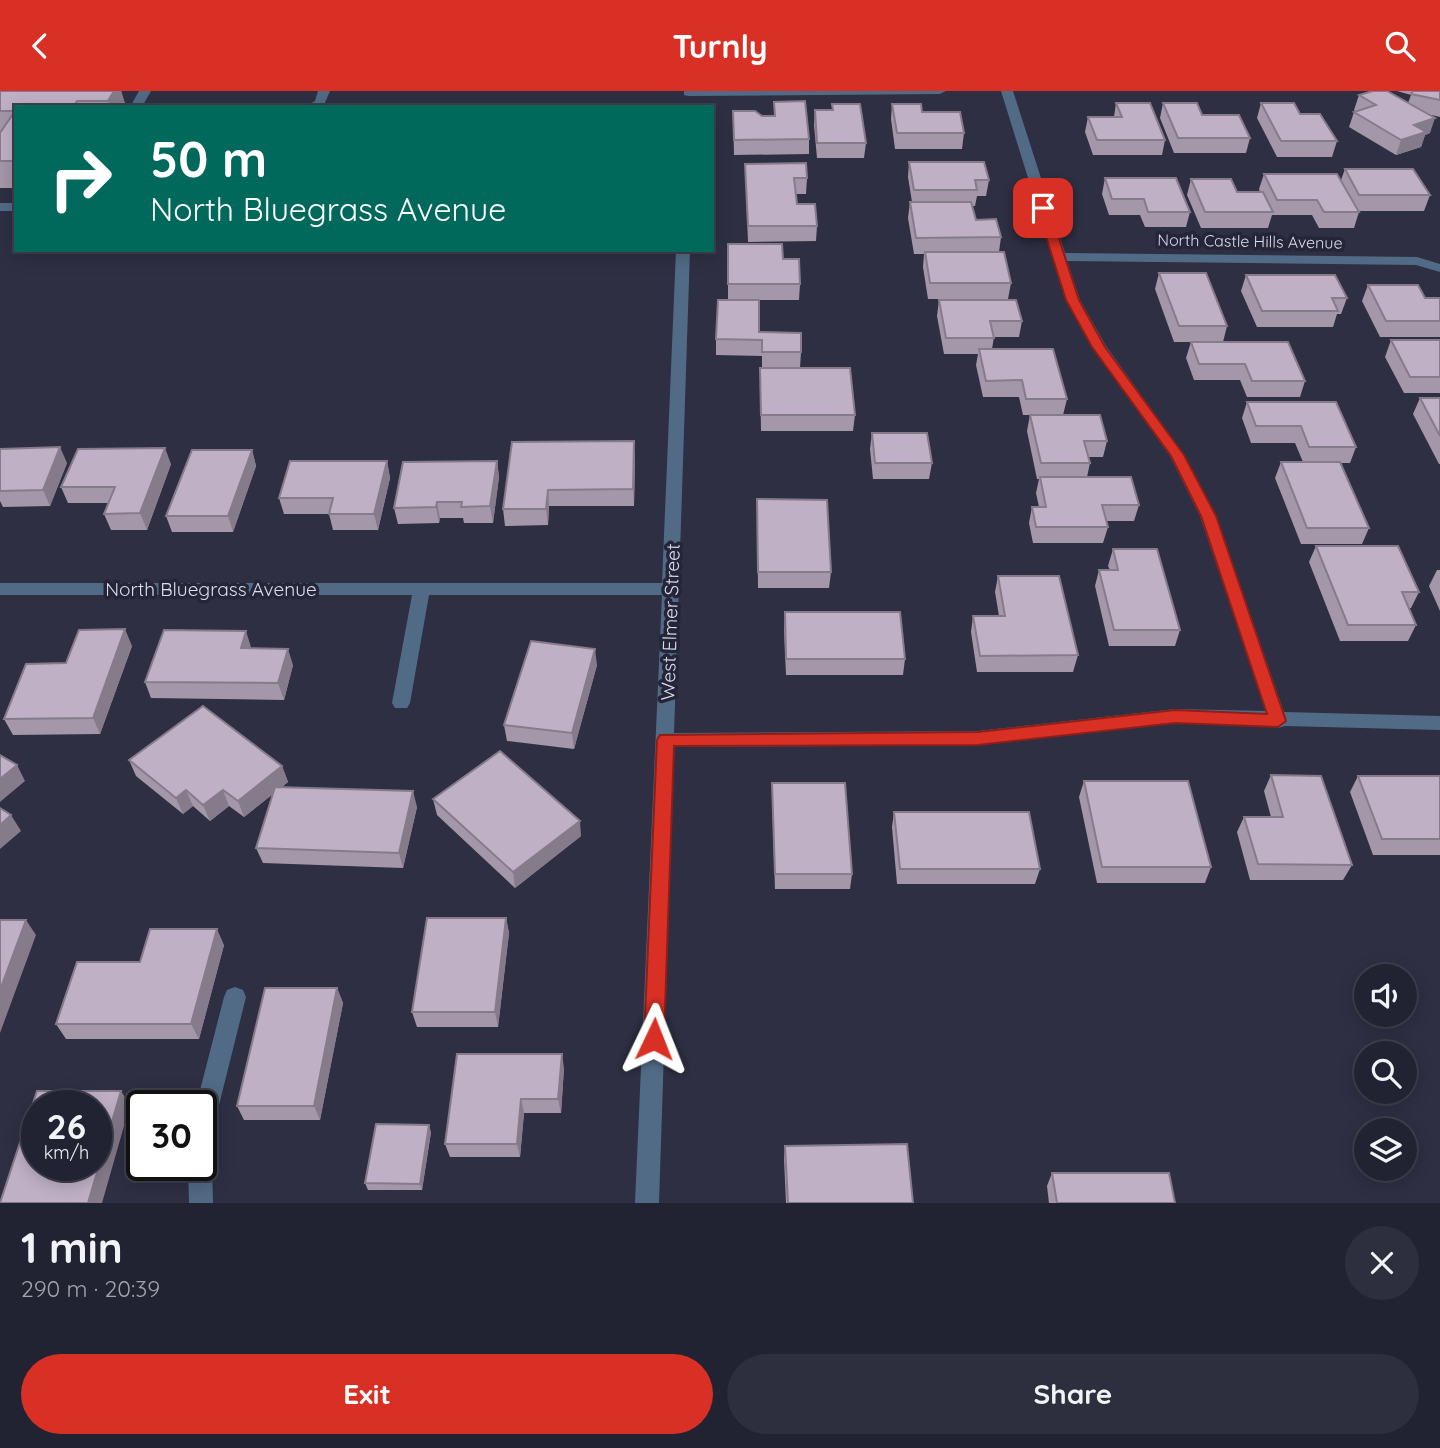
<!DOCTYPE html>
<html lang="en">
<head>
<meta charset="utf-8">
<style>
  body { margin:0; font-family:Quicksand,sans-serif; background:#2e2f3e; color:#f1f3f6; height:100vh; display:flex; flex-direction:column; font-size:26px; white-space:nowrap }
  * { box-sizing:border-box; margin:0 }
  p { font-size:23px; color:#a2a4ac }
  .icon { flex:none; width:38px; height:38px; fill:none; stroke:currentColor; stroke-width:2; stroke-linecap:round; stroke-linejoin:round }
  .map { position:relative; height:1112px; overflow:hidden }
  .side { display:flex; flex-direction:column; background:#222332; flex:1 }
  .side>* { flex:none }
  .hud { position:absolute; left:14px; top:14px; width:700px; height:147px; border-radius:0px; box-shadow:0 4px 18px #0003,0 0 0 2px #3f404d; background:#00695c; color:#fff; overflow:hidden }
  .fabs { position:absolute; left:1354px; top:873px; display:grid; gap:14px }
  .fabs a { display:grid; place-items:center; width:63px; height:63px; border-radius:50%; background:#222332; box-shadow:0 4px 18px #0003,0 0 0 2px #3f404d; font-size:35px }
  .speed { position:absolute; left:21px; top:999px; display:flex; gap:14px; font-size:35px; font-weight:700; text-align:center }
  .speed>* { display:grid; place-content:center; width:91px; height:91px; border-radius:50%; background:#222332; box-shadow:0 4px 18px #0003,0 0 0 2px #3f404d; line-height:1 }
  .speed small { font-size:18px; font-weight:400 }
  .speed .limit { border:4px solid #111; border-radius:10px; background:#fff; color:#111 }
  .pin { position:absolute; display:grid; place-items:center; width:60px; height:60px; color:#fff; margin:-30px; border-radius:14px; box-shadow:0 4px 10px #0006 }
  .me { position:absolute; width:77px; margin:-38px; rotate:2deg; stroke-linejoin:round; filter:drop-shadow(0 0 5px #0008) }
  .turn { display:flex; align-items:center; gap:24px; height:147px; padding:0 21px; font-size:32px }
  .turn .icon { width:91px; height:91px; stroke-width:2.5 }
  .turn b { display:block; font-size:49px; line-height:60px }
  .round { display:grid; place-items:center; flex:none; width:74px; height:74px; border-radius:37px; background:#2e2f3e }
  .overview { display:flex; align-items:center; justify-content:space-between; height:119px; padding:0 21px }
  h1 { font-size:42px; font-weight:700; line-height:52px }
  .button { display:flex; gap:14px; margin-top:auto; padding:14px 21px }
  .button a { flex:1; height:80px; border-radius:42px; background:#d93025; color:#fff; font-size:28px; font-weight:700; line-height:80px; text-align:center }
  .button a+a { background:#2e2f3e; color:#f1f3f6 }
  header { display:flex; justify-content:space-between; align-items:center; height:91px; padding:0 21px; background:#d93025; color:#fff; font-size:32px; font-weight:700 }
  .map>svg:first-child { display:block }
</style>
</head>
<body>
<header><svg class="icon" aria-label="back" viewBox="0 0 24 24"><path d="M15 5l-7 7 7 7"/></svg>Turnly<svg class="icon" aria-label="search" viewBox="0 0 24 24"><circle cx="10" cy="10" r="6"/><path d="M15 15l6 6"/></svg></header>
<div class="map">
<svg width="1440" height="1112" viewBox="0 0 1440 1112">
  <rect width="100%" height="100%" fill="#2e2f43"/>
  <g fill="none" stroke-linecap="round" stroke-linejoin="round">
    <g fill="#516b86" fill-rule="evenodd">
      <path d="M139,0H151L142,16H130Z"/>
      <path d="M318,0H330L324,14L304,16L315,10Z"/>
      <rect x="0" y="112" width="16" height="8"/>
      <path d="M235,896L243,899L246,906L212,1042L209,1050L201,1053V1015H196L224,906L227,899Z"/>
      <path d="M201,1063L208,1066L212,1074L213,1112H189L188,1074H201Z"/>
    </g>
    <g fill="#516b86" fill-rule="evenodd">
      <path d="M684,0H946L940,3L688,5L684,4Z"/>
      <path d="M1001,0H1013L1065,162L1417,166L1440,173V181L1416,174L1067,170L1080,209L1106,255L1182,361L1216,425L1284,621L1440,625V639L1285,635L1278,637L1271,635L1175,632L978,654L674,656L659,1112H635L662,504H429L410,612L407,617H395L392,612L412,504H0V492H662L676,159H690L674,642L978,640L1175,618L1266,620L1200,425L1170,365L1092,256L1066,209Z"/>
    </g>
  </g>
  <g fill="#a497aa">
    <path d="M0,0H121L126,16H16V97H0Z"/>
    <path d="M1397,0H1440V26L1427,23L1430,42L1425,44L1421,56L1396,64L1349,36L1354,21H1356L1354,19L1359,4L1408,12L1411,4Z"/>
    <path d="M774,11L809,48V63L734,64L733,20L762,25H774Z"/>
    <path d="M1116,12L1165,49L1162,64H1093L1085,41L1088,26H1114Z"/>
    <path d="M1163,12L1202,24L1250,47L1246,62H1174L1160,27Z"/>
    <path d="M1261,12L1300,23L1337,50L1332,66H1277L1257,27Z"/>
    <path d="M832,13L866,52L864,67H817L814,34L815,19H832Z"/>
    <path d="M892,13L922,21L964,42L962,58H895L891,28Z"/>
    <path d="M909,71L989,89L986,105H977L975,115H972L976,129L1001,146L999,161L1011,192L1008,208H928L923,176L924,163H914L908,127L910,111H912L908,86Z"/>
    <path d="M745,73L807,87L806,103H796L797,113L817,135L816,150L748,151Z"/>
    <path d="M1345,78L1430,104L1424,120H1358L1359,121L1354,137H1319L1312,124H1272L1268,137H1201L1187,104L1191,88L1237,101H1260L1259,98L1264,83L1341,89Z"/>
    <path d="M1105,87L1190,121L1186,136H1145L1140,124H1109L1102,103Z"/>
    <path d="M728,153L783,168L800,193L799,209H728Z"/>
    <path d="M1159,182L1227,235L1223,251H1174L1155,198Z"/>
    <path d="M1246,184L1347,207L1341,223H1337L1333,236H1257L1241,200Z"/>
    <path d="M1368,194L1425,207H1440V246H1380L1362,210Z"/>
    <path d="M939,209L1022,230L1019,246H994L992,258L1067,308L1063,324L1107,350L1103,366H1088L1090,372L1087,386L1139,414L1134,430H1106L1108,436L1103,452H1033L1029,432L1032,416H1039L1036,402L1039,388H1037L1027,340L1030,324H1023L1019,306H983L976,274L978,263H944L937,225Z"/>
    <path d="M759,241L801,261L800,277H762V265L716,264V248Z"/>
    <path d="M1391,249H1440V302H1404L1385,266Z"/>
    <path d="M1191,251L1305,290L1300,306H1247L1240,289H1194L1186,267Z"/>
    <path d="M760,277L855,324L853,340H761Z"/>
    <path d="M1420,307H1440V373H1439L1413,323Z"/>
    <path d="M1247,311L1356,356L1350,372H1341L1369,437L1362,453H1301L1275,387L1281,371H1303L1295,352H1251L1242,327Z"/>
    <path d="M872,342L932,372L929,388H873L870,358Z"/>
    <path d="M512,351L635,366L634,415H549L548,434L505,435L503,418Z"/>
    <path d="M0,358L67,372L50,415L3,416L0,410Z"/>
    <path d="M252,359L256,375L233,441H172L166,425Z"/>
    <path d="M387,370L390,387L378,439H333L329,423H284L279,407Z"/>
    <path d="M497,370L499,386L493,432H464L463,427H440L439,432L398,433L394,417Z"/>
    <path d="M171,373L147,439H111L104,423L108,412H68L61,396Z"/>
    <path d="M757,408L831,481L829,497H758Z"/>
    <path d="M1316,455L1419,501L1411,517H1409L1416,534L1408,550H1340L1309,471Z"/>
    <path d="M1113,458L1180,539L1175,555H1109L1095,495L1099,479H1110L1108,475Z"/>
    <path d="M1437,479H1440V520L1429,495Z"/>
    <path d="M998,485L1078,564L1073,581H977L971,541L973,525H999L995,501Z"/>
    <path d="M785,521L905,568L903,584H786L784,538Z"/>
    <path d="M132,555L100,643L13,644L4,628L66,572Z"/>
    <path d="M293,574L284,609L151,607L145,591Z"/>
    <path d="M597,574L574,658L507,650L504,634Z"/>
    <path d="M129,669L282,675L288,691L282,696L417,716L403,777L263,772L256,757L273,703L244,726L229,715L210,730L193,715L183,723L136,685Z"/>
    <path d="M1271,684L1352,774L1343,789H1250L1237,741L1244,726H1271L1264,700Z"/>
    <path d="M1358,685H1440V764H1373L1350,701Z"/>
    <path d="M1084,690L1211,776L1205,792H1097L1079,706Z"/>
    <path d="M772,692L852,783L850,798H775L772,708Z"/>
    <path d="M433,708L581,745L515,797L437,724Z"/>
    <path d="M894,721L1040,778L1035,793H897L892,736Z"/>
    <path d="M506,827L509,842L498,936H417L412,921Z"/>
    <path d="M224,854L199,948H66L56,933L140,871Z"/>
    <path d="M337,897L343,912L320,1029H244L237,1015Z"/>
    <path d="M564,977L561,1022H524L520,1066H450L445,1053Z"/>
    <path d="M431,1041L422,1099H368L365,1092Z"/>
    <path d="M785,1055L913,1112H786L784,1068Z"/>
    <path d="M1052,1082L1175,1112H1049L1047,1095Z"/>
  </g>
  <g fill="#867b8b">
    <path d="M114,0H121L126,16H110L108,10Z"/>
    <path d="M1435,27L1430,42L1425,44L1421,56L1396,64L1401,49L1414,34Z"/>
    <path d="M634,350L635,366L634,415L633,398Z"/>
    <path d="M60,356L67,372L50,415L43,399Z"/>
    <path d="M165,357L171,373L147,439L140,422Z"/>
    <path d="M252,359L256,375L233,441L228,425Z"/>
    <path d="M387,370L390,387L378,439L374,423Z"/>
    <path d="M497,370L499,386L493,432L490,415Z"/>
    <path d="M548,399L549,415L548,434L546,418Z"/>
    <path d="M437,411L440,427L439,432L436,416Z"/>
    <path d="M125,538L132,555L100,643L93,627Z"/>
    <path d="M246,540L251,556L246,573L241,557Z"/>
    <path d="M288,558L293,574L284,609L278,592Z"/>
    <path d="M595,558L597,574L574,658L572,642Z"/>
    <path d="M17,674L25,690L0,711V688Z"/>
    <path d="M282,675L288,691L244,726L238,710Z"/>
    <path d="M186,699L193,715L183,723L176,707Z"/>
    <path d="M223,699L229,715L210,730L203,714Z"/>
    <path d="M413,700L417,716L403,777L399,762Z"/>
    <path d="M11,724L21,740L0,758V734Z"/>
    <path d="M580,730L581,745L515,797L513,781Z"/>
    <path d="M506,827L509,842L498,936L495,921Z"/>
    <path d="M26,829L36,844L0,942V899Z"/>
    <path d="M217,838L224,854L199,948L191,933Z"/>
    <path d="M337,897L343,912L320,1029L314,1015Z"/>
    <path d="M562,963L564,977L561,1022L558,1008Z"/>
    <path d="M121,1000L130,1014L102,1112H88Z"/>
    <path d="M521,1008L524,1022L520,1066L517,1053Z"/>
    <path d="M429,1034L431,1041L422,1099L420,1093Z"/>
  </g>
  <g fill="#bfb0c6" stroke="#867b8b" stroke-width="2" fill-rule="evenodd">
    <path d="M0,0H114L108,10H77L73,16H16V70H0V42L15,20H0Z"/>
    <path d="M1373,0H1387L1435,27L1414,34L1426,41L1401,49L1354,21L1376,14L1359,4Z"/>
    <path d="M1413,0H1440V9L1411,3Z"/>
    <path d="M805,10L809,48L734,49L733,20H755L762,25H775L774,11Z"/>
    <path d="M1116,12H1150L1165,49H1097L1088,26H1122Z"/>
    <path d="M1163,12H1197L1202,24H1239L1250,47H1178Z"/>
    <path d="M1261,12H1294L1300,23H1320L1337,50H1281Z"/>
    <path d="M832,13H860L866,52H817L815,19H833Z"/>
    <path d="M892,13H921L922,21H960L964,42H897Z"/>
    <path d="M909,71H984L989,89H975L977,99H914Z"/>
    <path d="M806,72L807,87H794L797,113H815L817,135H748L745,73Z"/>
    <path d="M1345,78H1413L1430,104H1359Z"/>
    <path d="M1264,83H1337L1359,121H1324L1317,109H1277Z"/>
    <path d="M1105,87H1176L1190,121H1148L1144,108H1112Z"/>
    <path d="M1191,88H1231L1237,101H1263L1273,121H1205Z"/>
    <path d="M910,111H971L976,129L996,128L1001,146L916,147Z"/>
    <path d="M728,153H782L783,168H799L800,193H728Z"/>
    <path d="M925,161H1004L1011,192H930Z"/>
    <path d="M1159,182H1206L1227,235H1179Z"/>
    <path d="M1246,184H1335L1347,207H1332L1338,220H1262Z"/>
    <path d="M1368,194H1418L1425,207H1440V230H1386Z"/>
    <path d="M718,209H759V241L801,242V261H762V249L716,248Z"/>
    <path d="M939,209H1016L1022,230H990L994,247H946Z"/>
    <path d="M1391,249H1440V286H1410Z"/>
    <path d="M1191,251H1288L1305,290H1252L1245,273H1199Z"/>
    <path d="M979,258H1053L1067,308H1026L1022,289L986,290Z"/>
    <path d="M760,277H850L855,324H761Z"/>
    <path d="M1420,307H1440V345Z"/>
    <path d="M1247,311H1336L1356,356H1309L1301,335H1256Z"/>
    <path d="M1030,324H1100L1107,350H1084L1090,372H1041Z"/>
    <path d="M872,342H927L932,372H875Z"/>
    <path d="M634,350L633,398L548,399L546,418H503L512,351Z"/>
    <path d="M60,356L43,399L0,400V358Z"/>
    <path d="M165,357L140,422L104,423L115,396H61L78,358Z"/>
    <path d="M192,359H252L228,425H166Z"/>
    <path d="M290,370H387L374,423H329L333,407H279Z"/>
    <path d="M497,370L490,415L461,416L462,411H437L436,416L394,417L403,371Z"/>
    <path d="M1281,371H1340L1369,437H1307Z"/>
    <path d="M1040,386H1131L1139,414H1102L1108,436H1036L1032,416H1046Z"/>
    <path d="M757,408L827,409L831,481H758Z"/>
    <path d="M1316,455H1398L1419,501H1402L1416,534H1348Z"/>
    <path d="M1113,458H1157L1180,539H1114L1099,479H1118Z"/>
    <path d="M998,485H1059L1078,564L980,565L973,525H1005Z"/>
    <path d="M785,521H900L905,568H786Z"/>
    <path d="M125,538L93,627L4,628L26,573L66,572L79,539Z"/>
    <path d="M164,539L246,540L241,557L288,558L278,592L145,591Z"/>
    <path d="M531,550L595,558L572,642L504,634Z"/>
    <path d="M203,615L282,675L238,710L223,699L203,714L186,699L176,707L129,669Z"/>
    <path d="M500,660L580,730L513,781L433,708Z"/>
    <path d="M0,664L17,674L0,688Z"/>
    <path d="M1271,684L1321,685L1352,774L1258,773L1244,726H1283Z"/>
    <path d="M1358,685H1440V748H1382Z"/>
    <path d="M1084,690H1188L1211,776H1102Z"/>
    <path d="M772,692H845L852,783H775Z"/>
    <path d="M275,696L413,700L399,762L256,757Z"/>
    <path d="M0,717L11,724L0,734Z"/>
    <path d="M894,721H1029L1040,778H900Z"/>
    <path d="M427,827H506L495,921H412Z"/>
    <path d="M0,829H26L0,899Z"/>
    <path d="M150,838H217L191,933H56L77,871H140Z"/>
    <path d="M265,897H337L314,1015H237Z"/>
    <path d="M457,963H562L558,1008H521L517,1053H445Z"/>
    <path d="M37,1000H121L88,1112H0ZM37,1015H96V1074H37Z"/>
    <path d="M376,1033L429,1034L420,1093L365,1092Z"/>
    <path d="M907,1053L913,1112H788L785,1055Z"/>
    <path d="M1052,1082H1169L1175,1112H1057Z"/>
  </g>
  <path fill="#d93025" stroke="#8d1f18" stroke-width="2" d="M1043,114L1049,117L1079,209L1105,256L1184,364L1216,425L1286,630L1278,636L1175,632L978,654L674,655L664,948L661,955L654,958L647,955L644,948L657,649L660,644L978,641L1175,619L1267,623L1201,425L1171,365L1092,256L1066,209L1037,117Z"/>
  <g text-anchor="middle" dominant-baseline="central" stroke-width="7" stroke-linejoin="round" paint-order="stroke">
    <g font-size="16" fill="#dbddea" stroke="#252539">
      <text transform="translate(1250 150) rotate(1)">North Castle Hills Avenue</text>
    </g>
    <g font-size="19" fill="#dbddea" stroke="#252539">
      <text x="211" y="498">North Bluegrass Avenue</text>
      <text transform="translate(670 531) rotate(-88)">West Elmer Street</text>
    </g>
  </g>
</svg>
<div class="fabs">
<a><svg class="icon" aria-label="sound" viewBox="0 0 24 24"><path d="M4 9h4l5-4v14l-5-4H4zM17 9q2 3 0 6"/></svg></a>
<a><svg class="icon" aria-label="search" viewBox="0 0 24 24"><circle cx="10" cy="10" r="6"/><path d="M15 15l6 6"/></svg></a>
<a><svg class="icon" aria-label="layers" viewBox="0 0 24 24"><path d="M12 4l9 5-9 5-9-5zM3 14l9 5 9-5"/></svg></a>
</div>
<div class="speed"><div>26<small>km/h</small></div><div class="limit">30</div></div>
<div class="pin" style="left:1043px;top:117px;background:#d93025"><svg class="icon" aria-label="arrive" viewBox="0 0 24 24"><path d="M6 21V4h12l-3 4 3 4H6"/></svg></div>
<svg class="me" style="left:654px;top:948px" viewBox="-20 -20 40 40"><path d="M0-17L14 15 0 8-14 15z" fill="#d93025" stroke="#fff" stroke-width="4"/></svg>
<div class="hud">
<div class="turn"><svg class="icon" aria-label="right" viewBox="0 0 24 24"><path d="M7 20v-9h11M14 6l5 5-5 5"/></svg><div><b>50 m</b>North Bluegrass Avenue</div></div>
</div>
</div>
<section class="side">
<div class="overview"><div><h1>1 min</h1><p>290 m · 20:39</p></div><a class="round"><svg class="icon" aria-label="close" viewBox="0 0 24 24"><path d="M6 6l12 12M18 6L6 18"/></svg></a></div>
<div class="button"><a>Exit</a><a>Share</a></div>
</section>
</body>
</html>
